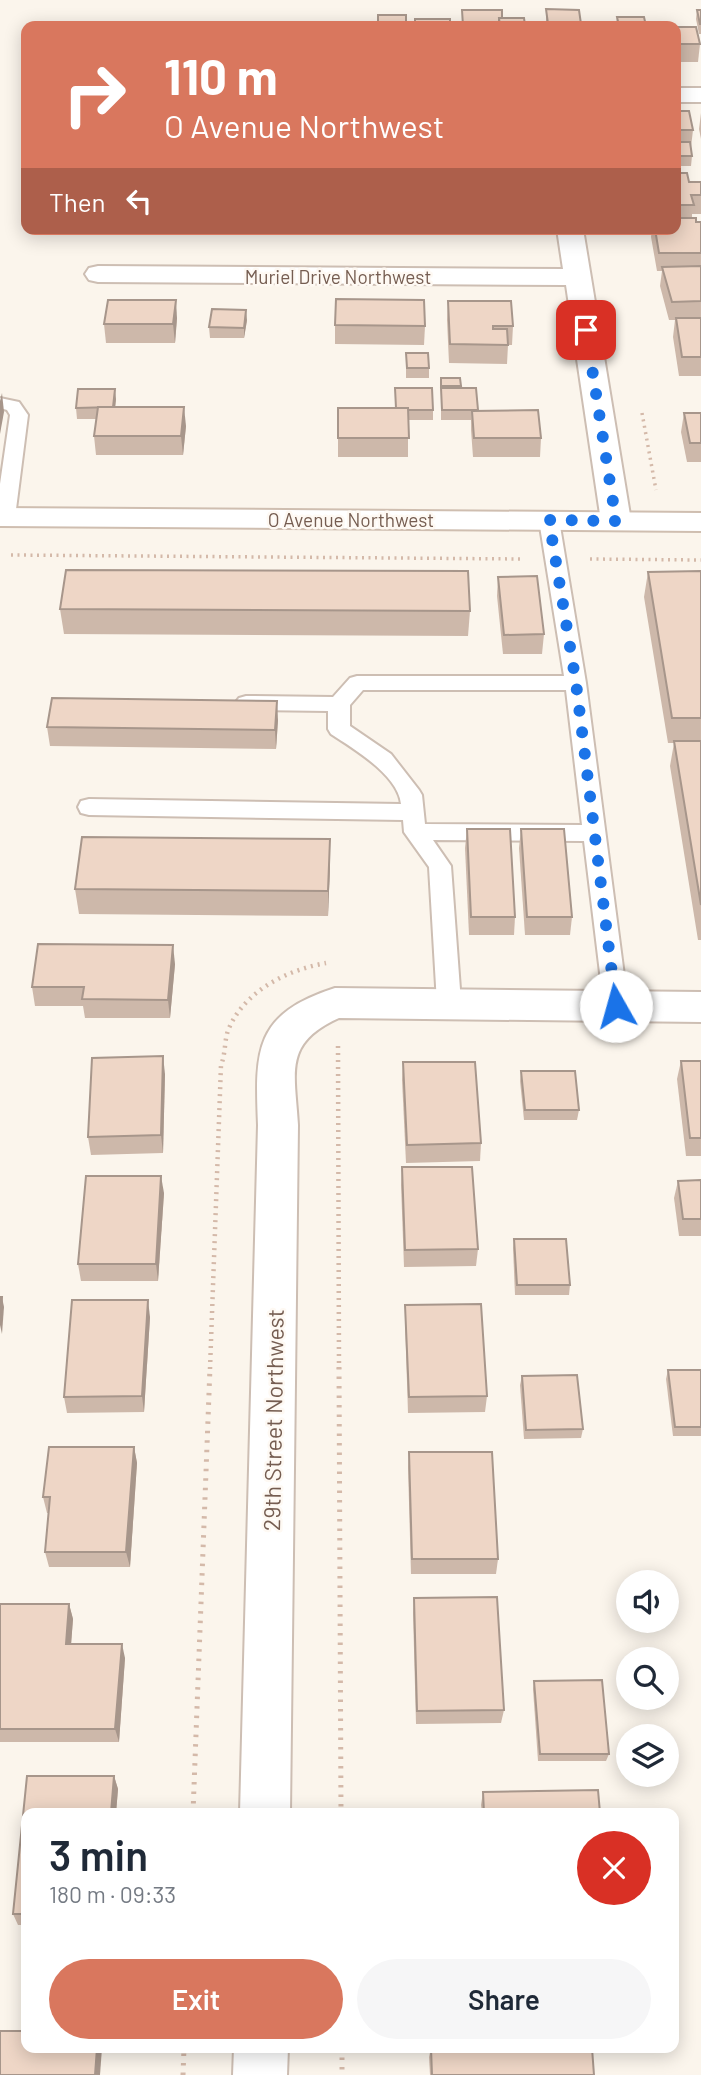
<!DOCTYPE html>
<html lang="en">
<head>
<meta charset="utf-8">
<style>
  body { margin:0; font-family:Barlow,sans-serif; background:#f6f6f7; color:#1f2937; height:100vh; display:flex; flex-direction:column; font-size:26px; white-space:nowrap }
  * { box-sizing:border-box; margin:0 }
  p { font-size:23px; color:#747a83 }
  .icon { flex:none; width:38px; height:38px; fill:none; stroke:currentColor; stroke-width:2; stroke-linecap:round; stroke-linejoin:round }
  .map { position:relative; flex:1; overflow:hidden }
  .drawer { position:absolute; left:21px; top:1808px; width:658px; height:245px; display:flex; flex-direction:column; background:#fff; border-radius:14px; box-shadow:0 4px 18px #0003 }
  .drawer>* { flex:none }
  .hud { position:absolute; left:21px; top:21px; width:660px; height:214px; border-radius:14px; box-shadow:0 4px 18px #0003; background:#d9775e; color:#fff; overflow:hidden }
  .controls { position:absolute; left:616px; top:1570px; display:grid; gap:14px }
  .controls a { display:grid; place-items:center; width:63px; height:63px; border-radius:50%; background:#fff; box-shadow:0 4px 18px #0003; font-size:35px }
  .pin { position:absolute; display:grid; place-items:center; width:60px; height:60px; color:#fff; margin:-30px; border-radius:14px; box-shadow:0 4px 10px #0006 }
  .me { position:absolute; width:77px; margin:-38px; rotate:353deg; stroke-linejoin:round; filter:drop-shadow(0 0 5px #0008) }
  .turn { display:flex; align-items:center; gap:24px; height:147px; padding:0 28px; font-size:32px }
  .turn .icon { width:91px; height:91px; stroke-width:2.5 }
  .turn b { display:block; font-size:49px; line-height:60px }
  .then { display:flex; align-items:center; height:66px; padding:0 28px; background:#0003; gap:14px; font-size:26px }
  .round { display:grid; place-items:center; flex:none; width:74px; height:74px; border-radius:37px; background:#f6f6f7 }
  .overview { display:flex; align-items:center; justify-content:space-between; height:119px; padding:0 28px }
  h1 { font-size:42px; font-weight:600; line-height:52px }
  .button { display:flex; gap:14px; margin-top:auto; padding:14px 28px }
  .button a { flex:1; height:80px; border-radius:42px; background:#d9775e; color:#fff; font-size:28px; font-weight:600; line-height:80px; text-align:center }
  .button a+a { background:#f6f6f7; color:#1f2937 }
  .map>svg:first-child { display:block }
</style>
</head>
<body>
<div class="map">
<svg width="701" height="2075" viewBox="0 0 701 2075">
  <rect width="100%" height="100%" fill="#fbf5ec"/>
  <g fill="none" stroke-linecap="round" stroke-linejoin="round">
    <defs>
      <g id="lane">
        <path d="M0,398L19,402L28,415L15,517L5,523L0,522V484L10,415L7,410L0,408Z"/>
        <path d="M549,514L559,520L586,683L628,1006L625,1013L616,1015L607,1013L604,1006L584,841L433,840L451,866L461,1003L458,1010L449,1012L440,1010L437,1003L429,867L404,832L403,820L89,815L81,813L78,807L81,801L89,799L401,804C398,775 354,749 331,734L328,729V711L246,710L239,708L235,703L239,698L246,696L333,697L350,678L357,676H564L539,520ZM363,690H566L582,825L425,824L422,795L419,790L391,754L350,726V705Z"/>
      </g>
      <g id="street">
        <rect x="676" y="88" width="25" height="14"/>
        <path d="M557,229H583L631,521L627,528L616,530L605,528L601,521L566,285L98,282L89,280L85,274L89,268L98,266L563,269Z"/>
        <path d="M335,988L701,992V1022L339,1018C283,1043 295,1072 298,1125L290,1813H240L258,1125C255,1050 254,1014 335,988Z"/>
        <path d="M234,2048H288L287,2075H233Z"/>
      </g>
      <path id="secondary" d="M0,508L701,513V531L0,526Z"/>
    </defs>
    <use href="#lane" stroke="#cdbeb3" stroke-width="4"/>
    <use href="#street" stroke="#cdbeb3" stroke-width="4"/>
    <use href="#secondary" stroke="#cfbeb0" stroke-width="4"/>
    <g stroke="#d4b9a9" stroke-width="3.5" stroke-dasharray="2 4.5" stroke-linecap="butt">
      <path d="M642,413L656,490"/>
      <path d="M11,555L522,559"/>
      <path d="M590,559L701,560"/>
    </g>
    <g stroke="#d4b9a9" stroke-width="4.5" stroke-dasharray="2 5" stroke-linecap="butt">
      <path d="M338,1046L339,1369"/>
      <path d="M210,1369L221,1065C226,1053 224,1039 229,1028C246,990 287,970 326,963"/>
    </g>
    <g stroke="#d4b9a9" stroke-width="5" stroke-dasharray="2.5 7" stroke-linecap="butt">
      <path d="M339,1367L341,1813"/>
      <path d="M193,1813L210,1367"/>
      <path d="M342,2048V2075"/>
      <path d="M183,2075L184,2048"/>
    </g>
    <use href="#lane" fill="#fff" fill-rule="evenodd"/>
    <use href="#street" fill="#fff" fill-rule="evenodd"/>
    <use href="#secondary" fill="#fff" fill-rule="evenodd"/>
  </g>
  <g fill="#cdb8aa">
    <path d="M546,9L581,24V26H616L617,17L646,26H546Z"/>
    <path d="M697,10H701V34H699L696,19Z"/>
    <path d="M676,27L700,44L698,62H676Z"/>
    <path d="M676,111L693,130L691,147L692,156L691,166H676Z"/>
    <path d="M701,113V139L699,129Z"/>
    <path d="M676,173L689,182H701V214H692V218L696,222H701V376H679L673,337L675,320H669L660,286L662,271H657L651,237L652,229H676Z"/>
    <rect x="105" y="229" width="65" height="5"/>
    <rect x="191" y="229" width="65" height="2"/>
    <path d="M284,229H349V235H285Z"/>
    <rect x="365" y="229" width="65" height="4"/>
    <rect x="454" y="229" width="64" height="4"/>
    <path d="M448,301L513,326L512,345H508L507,364L449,363L447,320Z"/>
    <path d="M177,318L175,343H106L104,324Z"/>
    <path d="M247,320L244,338H210L209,327Z"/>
    <path d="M335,325L425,326L424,345L335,344Z"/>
    <path d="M406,353L429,368V378H406Z"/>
    <path d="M441,378H460L461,388L478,411L541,438L540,457H473L471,430V420H441Z"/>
    <path d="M395,388L433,410V420H408V457H338V408H395Z"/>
    <path d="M116,399L115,407L186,426L183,455H96L94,436L96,419H77L76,408Z"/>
    <path d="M684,413H701V462H687L681,432Z"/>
    <path d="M701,571V940H698L670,766L674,743H668L644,597L648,572Z"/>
    <path d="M498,577L544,634L542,654H503L497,596Z"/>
    <path d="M60,609L470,611L468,636L64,634Z"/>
    <path d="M278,720L276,749L50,746L47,727Z"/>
    <path d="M467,829L515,917L514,935H469L465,848Z"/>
    <path d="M521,829L572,917L570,935H525L519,848Z"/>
    <path d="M330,864L328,916L79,914L75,889Z"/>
    <path d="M175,964L170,1018H85L83,1006H35L32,987Z"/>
    <path d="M681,1061H701V1156H686L677,1079Z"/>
    <path d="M403,1062L481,1143L480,1161L406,1163L402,1080Z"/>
    <path d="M521,1071L579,1110L577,1120H524L520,1081Z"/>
    <path d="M165,1074L163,1153L91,1155L88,1137Z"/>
    <path d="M402,1167L478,1249L476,1266L404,1267L401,1185Z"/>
    <path d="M701,1180V1236H679L674,1198L678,1181Z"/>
    <path d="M164,1193L158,1281H81L78,1264Z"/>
    <path d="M514,1239L570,1285L569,1295H515L513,1248Z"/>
    <path d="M405,1305L487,1396L485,1412L408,1413L405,1322Z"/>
    <path d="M150,1317L144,1412L67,1413L64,1397Z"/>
    <path d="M668,1370H701V1436H673L666,1379Z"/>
    <path d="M522,1376L583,1429L581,1438L524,1439L520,1385Z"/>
    <path d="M134,1447L137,1463L130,1567H49L45,1552L49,1513H47L43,1497Z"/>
    <path d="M409,1452L498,1559L496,1574H411L408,1467Z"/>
    <path d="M414,1598L504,1710L501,1723L416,1724L413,1613Z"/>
    <path d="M0,1604H69L73,1619L71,1644L125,1658L119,1742H0Z"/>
    <path d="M534,1681L609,1754L606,1761H538L533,1689Z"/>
    <path d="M27,1776H114L118,1789L116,1813H26V1925H18L13,1914Z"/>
    <path d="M483,1792L600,1813H482L481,1805Z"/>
    <path d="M431,2048L594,2075H430L429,2057Z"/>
  </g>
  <g fill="#a7968b">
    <path d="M176,300L177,318L175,343L173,324Z"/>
    <path d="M246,310L247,320L244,338V328Z"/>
    <path d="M115,389L116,399L114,418L113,408Z"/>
    <path d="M2,393L4,412L0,434V401Z"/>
    <path d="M184,407L186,426L183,455L181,436Z"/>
    <path d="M277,701L278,720L276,749L275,730Z"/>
    <path d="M330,839V864L328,916V891Z"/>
    <path d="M173,945L175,964L170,1018L168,1000Z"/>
    <path d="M163,1056L165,1074L163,1153L161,1135Z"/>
    <path d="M161,1176L164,1193L158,1281L156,1264Z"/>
    <path d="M2,1297L4,1307L2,1334L0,1325Z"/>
    <path d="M148,1300L150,1317L144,1412L142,1396Z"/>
    <path d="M134,1447L137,1463L130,1567L126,1552Z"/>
    <path d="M69,1604L73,1619L70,1658L66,1644Z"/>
    <path d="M122,1644L125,1658L119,1742L115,1729Z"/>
    <path d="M114,1776L118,1789L116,1813H111Z"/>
    <path d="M97,2048H102L100,2075H95Z"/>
  </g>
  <g fill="#eed6c6" stroke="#a7968b" stroke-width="2">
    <path d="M546,9L579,10L581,24H548Z"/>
    <path d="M462,10H502V18H499V26H463Z"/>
    <path d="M697,10H701V24H700Z"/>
    <path d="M378,15H406V25L378,26Z"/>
    <path d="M617,17H644L646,26H619Z"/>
    <path d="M499,18H524L525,25L538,26H485H500Z"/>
    <path d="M415,19H450V25L455,26H397L415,25Z"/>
    <path d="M136,25L187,26H136Z"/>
    <rect x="220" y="25" width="58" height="1"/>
    <path d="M676,27H696L700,44H676Z"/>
    <path d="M676,111H689L693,130H676Z"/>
    <path d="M676,142H690L692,156H676Z"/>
    <path d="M676,173H687L689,182H701V195H691L694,205H676Z"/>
    <path d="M676,218H696V222H701V253H659L655,229H676Z"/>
    <path d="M701,266V301L672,302L662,267Z"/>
    <path d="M336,299L424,300L425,326L335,325Z"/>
    <path d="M108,300H176L173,324H104Z"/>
    <path d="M448,301H511L513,326H493V329H507L508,345L450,344Z"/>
    <path d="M212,309L246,310L244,328L209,327Z"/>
    <path d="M676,318H701V357H682Z"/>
    <path d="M406,353H428L429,368H407Z"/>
    <path d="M441,378H460L461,386H441Z"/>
    <path d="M395,388H432L433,410H408V408H396Z"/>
    <path d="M441,388H476L478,410H442Z"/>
    <path d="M78,389H115L113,407L76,408Z"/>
    <path d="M98,407H184L181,436H94Z"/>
    <path d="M338,408H408L409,438H338Z"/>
    <path d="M538,410L541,438H474L472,411Z"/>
    <path d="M684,413H701V443H690Z"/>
    <path d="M66,570L468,571L470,611L60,609Z"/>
    <path d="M701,571V718H672L648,572Z"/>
    <path d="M537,576L544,634L504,635L498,577Z"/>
    <path d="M52,698L277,701L275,730L47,727Z"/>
    <path d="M674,741H701V905Z"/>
    <path d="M467,829H510L515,917H471Z"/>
    <path d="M521,829H564L572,917H527Z"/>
    <path d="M82,837L330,839L328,891L75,889Z"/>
    <path d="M38,944L173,945L168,1000L82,999L84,987H32Z"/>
    <path d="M163,1056L161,1135L88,1137L92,1058Z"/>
    <path d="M681,1061H701V1138H690Z"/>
    <path d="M403,1062H475L481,1143L407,1145Z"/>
    <path d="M521,1071H575L579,1110H525Z"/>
    <path d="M402,1167H472L478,1249L405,1250Z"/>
    <path d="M86,1176H161L156,1264H78Z"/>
    <path d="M701,1180V1219H683L678,1181Z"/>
    <path d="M514,1239H566L570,1285H517Z"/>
    <path d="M0,1297H2L0,1325Z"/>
    <path d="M72,1300H148L142,1396L64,1397Z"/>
    <path d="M481,1304L487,1396L409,1397L405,1305Z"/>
    <path d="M668,1370H701V1427H675Z"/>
    <path d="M577,1375L583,1429L526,1430L522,1376Z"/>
    <path d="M49,1447H134L126,1552H45L50,1497H43Z"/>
    <path d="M409,1452H492L498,1559H412Z"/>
    <path d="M497,1597L504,1710L417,1711L414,1598Z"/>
    <path d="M0,1604H69L66,1644H122L115,1729H0Z"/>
    <path d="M602,1680L609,1754H540L534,1681Z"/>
    <path d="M27,1776H114L111,1813H26V1914H13Z"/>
    <path d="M598,1790L600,1813H484L483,1792Z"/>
    <path d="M0,2031H26V2048H97L95,2075H0Z"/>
    <path d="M431,2048H592L594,2075H432Z"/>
  </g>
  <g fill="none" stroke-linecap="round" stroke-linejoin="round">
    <path stroke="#1a73e8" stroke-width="12" stroke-dasharray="0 21.6" d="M586,330L616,521L549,520L576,683L616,1006"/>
  </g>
  <g text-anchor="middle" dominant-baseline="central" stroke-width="5" stroke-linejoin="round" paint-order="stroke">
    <g font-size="19" fill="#755d51" stroke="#fef9f3">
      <text x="338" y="276">Muriel Drive Northwest</text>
      <text x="351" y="519">O Avenue Northwest</text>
    </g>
    <g font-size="23" fill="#755d51" stroke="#fef9f3">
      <text transform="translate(273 1420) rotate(-89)">29th Street Northwest</text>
    </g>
  </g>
</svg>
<div class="controls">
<a><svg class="icon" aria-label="sound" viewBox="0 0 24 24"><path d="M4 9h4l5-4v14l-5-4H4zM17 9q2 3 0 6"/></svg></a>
<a><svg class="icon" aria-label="search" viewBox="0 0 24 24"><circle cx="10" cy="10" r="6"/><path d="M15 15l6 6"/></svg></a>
<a><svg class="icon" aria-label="layers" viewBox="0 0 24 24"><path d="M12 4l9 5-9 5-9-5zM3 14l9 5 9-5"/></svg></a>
</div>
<div class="pin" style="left:586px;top:330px;background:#d93025"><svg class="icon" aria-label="arrive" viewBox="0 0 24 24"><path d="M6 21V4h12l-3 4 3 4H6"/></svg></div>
<svg class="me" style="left:616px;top:1006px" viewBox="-20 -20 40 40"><circle r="19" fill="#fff"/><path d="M0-13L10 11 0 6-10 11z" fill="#1a73e8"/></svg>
<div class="hud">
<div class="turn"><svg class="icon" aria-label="right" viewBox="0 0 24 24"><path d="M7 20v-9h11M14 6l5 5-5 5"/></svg><div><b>110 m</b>O Avenue Northwest</div></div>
<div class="then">Then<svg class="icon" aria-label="left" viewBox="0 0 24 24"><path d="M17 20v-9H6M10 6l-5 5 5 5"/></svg></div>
</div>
<section class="drawer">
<div class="overview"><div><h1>3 min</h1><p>180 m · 09:33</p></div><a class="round" style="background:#d93025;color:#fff"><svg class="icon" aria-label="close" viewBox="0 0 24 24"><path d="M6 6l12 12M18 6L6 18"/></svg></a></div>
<div class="button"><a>Exit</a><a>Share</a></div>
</section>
</div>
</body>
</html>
